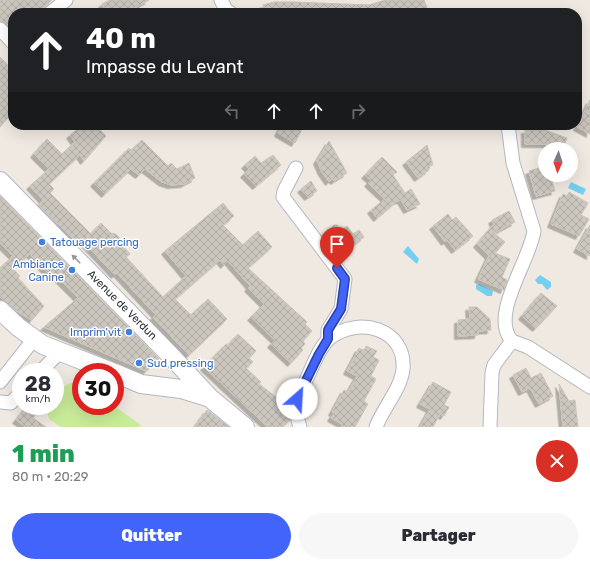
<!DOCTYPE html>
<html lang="fr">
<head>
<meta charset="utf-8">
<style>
  body { margin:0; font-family:Rubik,sans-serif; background:#f7f7f7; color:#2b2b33; height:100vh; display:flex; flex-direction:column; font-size:15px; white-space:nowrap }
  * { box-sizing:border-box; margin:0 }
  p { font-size:13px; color:#7c7c81 }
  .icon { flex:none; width:22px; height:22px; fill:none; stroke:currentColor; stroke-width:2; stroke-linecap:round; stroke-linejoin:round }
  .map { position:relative; height:427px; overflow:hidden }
  .side { display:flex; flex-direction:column; background:#fff; flex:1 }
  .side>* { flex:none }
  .top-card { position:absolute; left:8px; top:8px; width:574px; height:122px; border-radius:16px; box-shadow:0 4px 16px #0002; background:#202124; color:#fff; overflow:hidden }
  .needle { width:26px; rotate:183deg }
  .fabs { position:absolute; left:538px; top:142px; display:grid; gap:8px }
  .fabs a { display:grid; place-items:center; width:40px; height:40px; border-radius:50%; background:#fff; box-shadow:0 4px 16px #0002; font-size:20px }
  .speed { position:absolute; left:12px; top:363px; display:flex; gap:8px; font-size:20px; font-weight:700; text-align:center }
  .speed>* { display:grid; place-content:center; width:52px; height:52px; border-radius:50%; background:#fff; box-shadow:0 4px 16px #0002; line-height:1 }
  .speed small { font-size:10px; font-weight:400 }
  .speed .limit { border:6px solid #d22; background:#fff; color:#111 }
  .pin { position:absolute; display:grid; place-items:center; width:34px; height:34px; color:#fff; margin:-41px -17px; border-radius:50% 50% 50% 0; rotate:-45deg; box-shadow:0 0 4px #0007 }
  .pin .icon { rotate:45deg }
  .me { position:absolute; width:44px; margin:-22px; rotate:26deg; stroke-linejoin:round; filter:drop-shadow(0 0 3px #0008) }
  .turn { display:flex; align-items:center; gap:14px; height:84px; padding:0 12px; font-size:18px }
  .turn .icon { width:52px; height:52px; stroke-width:2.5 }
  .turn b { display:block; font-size:28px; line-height:34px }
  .lanes { display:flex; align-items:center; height:38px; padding:0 12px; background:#0003; justify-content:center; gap:20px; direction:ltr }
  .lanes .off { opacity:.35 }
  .round { display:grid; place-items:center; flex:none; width:42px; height:42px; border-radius:21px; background:#f7f7f7 }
  .head { display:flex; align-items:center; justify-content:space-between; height:68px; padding:0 12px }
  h1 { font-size:24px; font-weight:800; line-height:30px; color:#1e9e55 }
  .button { display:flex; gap:8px; margin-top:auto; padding:8px 12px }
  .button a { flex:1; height:46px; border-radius:24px; background:#4264fb; color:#fff; font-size:16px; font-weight:800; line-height:46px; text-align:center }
  .button a+a { background:#f7f7f7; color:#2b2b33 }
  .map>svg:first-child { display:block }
</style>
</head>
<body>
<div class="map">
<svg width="590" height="427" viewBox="0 0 590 427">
  <defs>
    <pattern id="building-cross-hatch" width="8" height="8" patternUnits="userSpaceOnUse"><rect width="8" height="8" fill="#cbc7bf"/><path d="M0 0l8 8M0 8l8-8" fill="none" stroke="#afaba4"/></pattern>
    <filter id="shadow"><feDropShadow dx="-3.5" dy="3.5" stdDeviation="0" flood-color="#0004"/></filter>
  </defs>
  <rect width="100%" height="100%" fill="#efe9e1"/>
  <path fill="#c9ec9a" d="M81,380V406H114L141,425L140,427H61L49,419L47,410L49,406H55V398L66,385Z"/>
  <g fill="#75cff0">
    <path d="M571,182L586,189L583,195L568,188Z"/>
    <path d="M408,246L419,259L417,264L403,252Z"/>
    <path d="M540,275L551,282V287L547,290L542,284H538L535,280Z"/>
    <path d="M479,284L493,291L492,296H487L476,289V285Z"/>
  </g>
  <g fill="url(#building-cross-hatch)" stroke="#cbc5ba" filter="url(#shadow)">
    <path d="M0,0H52L37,13H13V31L6,23L0,21Z"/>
    <path d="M110,0H149L126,13H107L102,4Z"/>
    <path d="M385,0H424L427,8L410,13H266L263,5L274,2H294L369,5Z"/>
    <path d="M0,57L13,70V112L0,127Z"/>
    <path d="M590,100V134L577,127Z"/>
    <path d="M83,125H96L106,136L84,161L80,155L49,184L54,189L50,193L91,234L101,223L112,234L114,233L119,237L120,243L130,254L126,257L163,297L186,276L165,251L223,203L234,216L223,225L243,245L258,231L272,247L248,268L307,322L305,324L312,331L303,341L305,344L301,348L303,350L291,363L271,344L275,340L251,317L264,304L248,288L250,286L228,261L224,265L220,260L175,299L191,315L208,299L227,319L189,355L153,317L156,315L117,273L115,275L81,239L78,243L38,205L43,200L30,186L49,169L34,154L47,139L62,154L75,142L70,135Z"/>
    <path d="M282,125H304L295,143L278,133Z"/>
    <path d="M525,130H545L567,138L563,149L545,144H525Z"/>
    <path d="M142,140L168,166L171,163L177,169L189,163L195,178L184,184L171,185L162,182L145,169L139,175L131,169L105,194L94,183L129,148L131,150Z"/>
    <path d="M329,141L347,173L334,181L332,179L329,182L322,172L317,161Z"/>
    <path d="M427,145L433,165L427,167L429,170L418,178L406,162Z"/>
    <path d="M273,155L281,165L256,186L244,174L249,169L245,165L255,156L261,163Z"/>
    <path d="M382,157L397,172L393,175L405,193L411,189L420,204L407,210L401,200L397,201L377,218L371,210L385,199L368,183L371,180L365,175Z"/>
    <path d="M545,166V175H550L555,191L536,196L529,171Z"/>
    <path d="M311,181L317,191L308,197L301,189Z"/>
    <path d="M569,192L588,203L581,215L589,219L579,236L551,224L563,194L567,196Z"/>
    <path d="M0,196L119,318L159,359L146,371L44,327L78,298L52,272L49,274L30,254L13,269L20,276L18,278L44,306L32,320L15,310L0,297V268L13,256L0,243Z"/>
    <path d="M509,211L515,222L494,233L505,242L495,253L510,259L502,277L507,280L504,290L478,279L489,256L477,244L494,224L492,220Z"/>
    <path d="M448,214L452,220L456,217L473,236L455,250L447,240L445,242L433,226Z"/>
    <path d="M334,225H337L340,231L347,226L353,234L359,230L364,237L347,249L344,246L339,249L327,232Z"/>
    <path d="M590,225V256L577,249Z"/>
    <path d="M541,293L557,306L536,328L522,316Z"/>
    <path d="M469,307H477L490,319L491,330L478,331V335L458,336V320L470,319Z"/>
    <path d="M238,334L256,351L249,358L253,362L246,368L261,382L259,384L284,403L290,420L282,427H268L204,367L226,344L228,345Z"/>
    <path d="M366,346L377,351L373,357L379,360L371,376L376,379L364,401L368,404L355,427H341L342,424L331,418L334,413L332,412L344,390L348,392L357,376L347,371L359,348L364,351Z"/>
    <path d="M526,368L531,378L541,373L553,396L539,404L530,388L522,392L513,375Z"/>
    <path d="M433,382L451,392L444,405L449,407L444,416L440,414L433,427H420L430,409L420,404Z"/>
    <path d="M559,384L569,401L575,400L578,427H563Z"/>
    <path d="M27,406H43L33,418L46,427H26L16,420Z"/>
    <path d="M207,410L211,413L229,427H195Z"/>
  </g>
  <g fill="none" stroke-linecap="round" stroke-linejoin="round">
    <defs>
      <g id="street">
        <path d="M221,0L226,10L231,13"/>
        <path d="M50,13L66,0"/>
        <path d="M0,29L13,43"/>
        <path d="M508,125L513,163L534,231C530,261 489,315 512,341L528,347L590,387"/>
        <path d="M296,168L284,191L283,197L345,279L341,309L328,330V339"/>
        <path d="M40,372L60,352"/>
        <path d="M0,382L34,339"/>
        <path d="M0,402L11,403L21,392"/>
        <path d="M300,427C293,408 299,396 307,378C313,366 319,347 330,338C358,316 406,328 403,369C401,389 383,408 376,427"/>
        <path d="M490,427L492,373L494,365L512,341"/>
      </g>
      <g id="secondary">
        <path d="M0,181L173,358L210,398L245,427"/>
        <path d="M0,310L18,327L43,345L112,372"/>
        <path d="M115,373L141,384L181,389L207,397"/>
      </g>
    </defs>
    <use href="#street" stroke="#b4b7c1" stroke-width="15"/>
    <use href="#secondary" stroke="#b4b7c1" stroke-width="20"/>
    <use href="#street" stroke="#fff" stroke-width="13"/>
    <use href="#secondary" stroke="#fff" stroke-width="18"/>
  </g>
  <defs><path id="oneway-solid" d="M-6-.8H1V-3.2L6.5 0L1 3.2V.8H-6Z"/></defs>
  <use fill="#969696" href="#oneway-solid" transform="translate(76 259) rotate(-135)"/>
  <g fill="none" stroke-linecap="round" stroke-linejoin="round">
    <defs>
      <path id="route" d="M297,399L319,354L328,339V330L341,309L345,279L337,268"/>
    </defs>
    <use href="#route" stroke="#2b41a3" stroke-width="10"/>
    <use href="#route" stroke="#4264fb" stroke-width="7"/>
  </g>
  <g fill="#3f7fe0" stroke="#fff" stroke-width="1.5">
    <circle cx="42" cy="242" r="4"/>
    <circle cx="72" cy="270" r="4"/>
    <circle cx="129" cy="332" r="4"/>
    <circle cx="139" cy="363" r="4"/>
  </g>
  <g text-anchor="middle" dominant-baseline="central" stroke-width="3" stroke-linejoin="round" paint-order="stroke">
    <g font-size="11" fill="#366cbe" stroke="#fff" text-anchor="start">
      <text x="50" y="242">Tatouage percing</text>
      <text x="64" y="264" text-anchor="end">Ambiance<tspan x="64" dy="13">Canine</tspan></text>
      <text x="121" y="332" text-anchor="end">Imprim'vit</text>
      <text x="147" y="363">Sud pressing</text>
    </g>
    <g font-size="11" fill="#2e2e2e" stroke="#fff">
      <text transform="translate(122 305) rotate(45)">Avenue de Verdun</text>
    </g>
  </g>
</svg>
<div class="fabs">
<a><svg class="needle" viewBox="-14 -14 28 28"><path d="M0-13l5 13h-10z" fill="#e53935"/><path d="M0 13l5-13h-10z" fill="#7c7c81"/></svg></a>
</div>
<div class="speed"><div>28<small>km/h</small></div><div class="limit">30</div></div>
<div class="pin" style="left:337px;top:268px;background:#d93025"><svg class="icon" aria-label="arrive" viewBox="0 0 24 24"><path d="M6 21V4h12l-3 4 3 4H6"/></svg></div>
<svg class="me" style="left:297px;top:399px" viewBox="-20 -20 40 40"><circle r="19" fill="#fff"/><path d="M0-13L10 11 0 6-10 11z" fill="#4264fb"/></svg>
<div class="top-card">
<div class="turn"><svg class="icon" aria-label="ahead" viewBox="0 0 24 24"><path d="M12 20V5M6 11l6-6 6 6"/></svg><div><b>40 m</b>Impasse du Levant</div></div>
<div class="lanes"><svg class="icon off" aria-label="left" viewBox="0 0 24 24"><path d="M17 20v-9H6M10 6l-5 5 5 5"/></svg><svg class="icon" aria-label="ahead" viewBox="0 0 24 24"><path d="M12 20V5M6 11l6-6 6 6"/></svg><svg class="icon" aria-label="ahead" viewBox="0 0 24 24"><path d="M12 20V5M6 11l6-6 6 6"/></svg><svg class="icon off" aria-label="right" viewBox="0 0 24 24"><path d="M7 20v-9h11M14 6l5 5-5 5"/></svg></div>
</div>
</div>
<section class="side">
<div class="head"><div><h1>1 min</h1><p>80 m · 20:29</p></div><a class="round" style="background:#d93025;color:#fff"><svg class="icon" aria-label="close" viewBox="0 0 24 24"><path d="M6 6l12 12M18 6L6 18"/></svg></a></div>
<div class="button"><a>Quitter</a><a>Partager</a></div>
</section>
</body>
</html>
